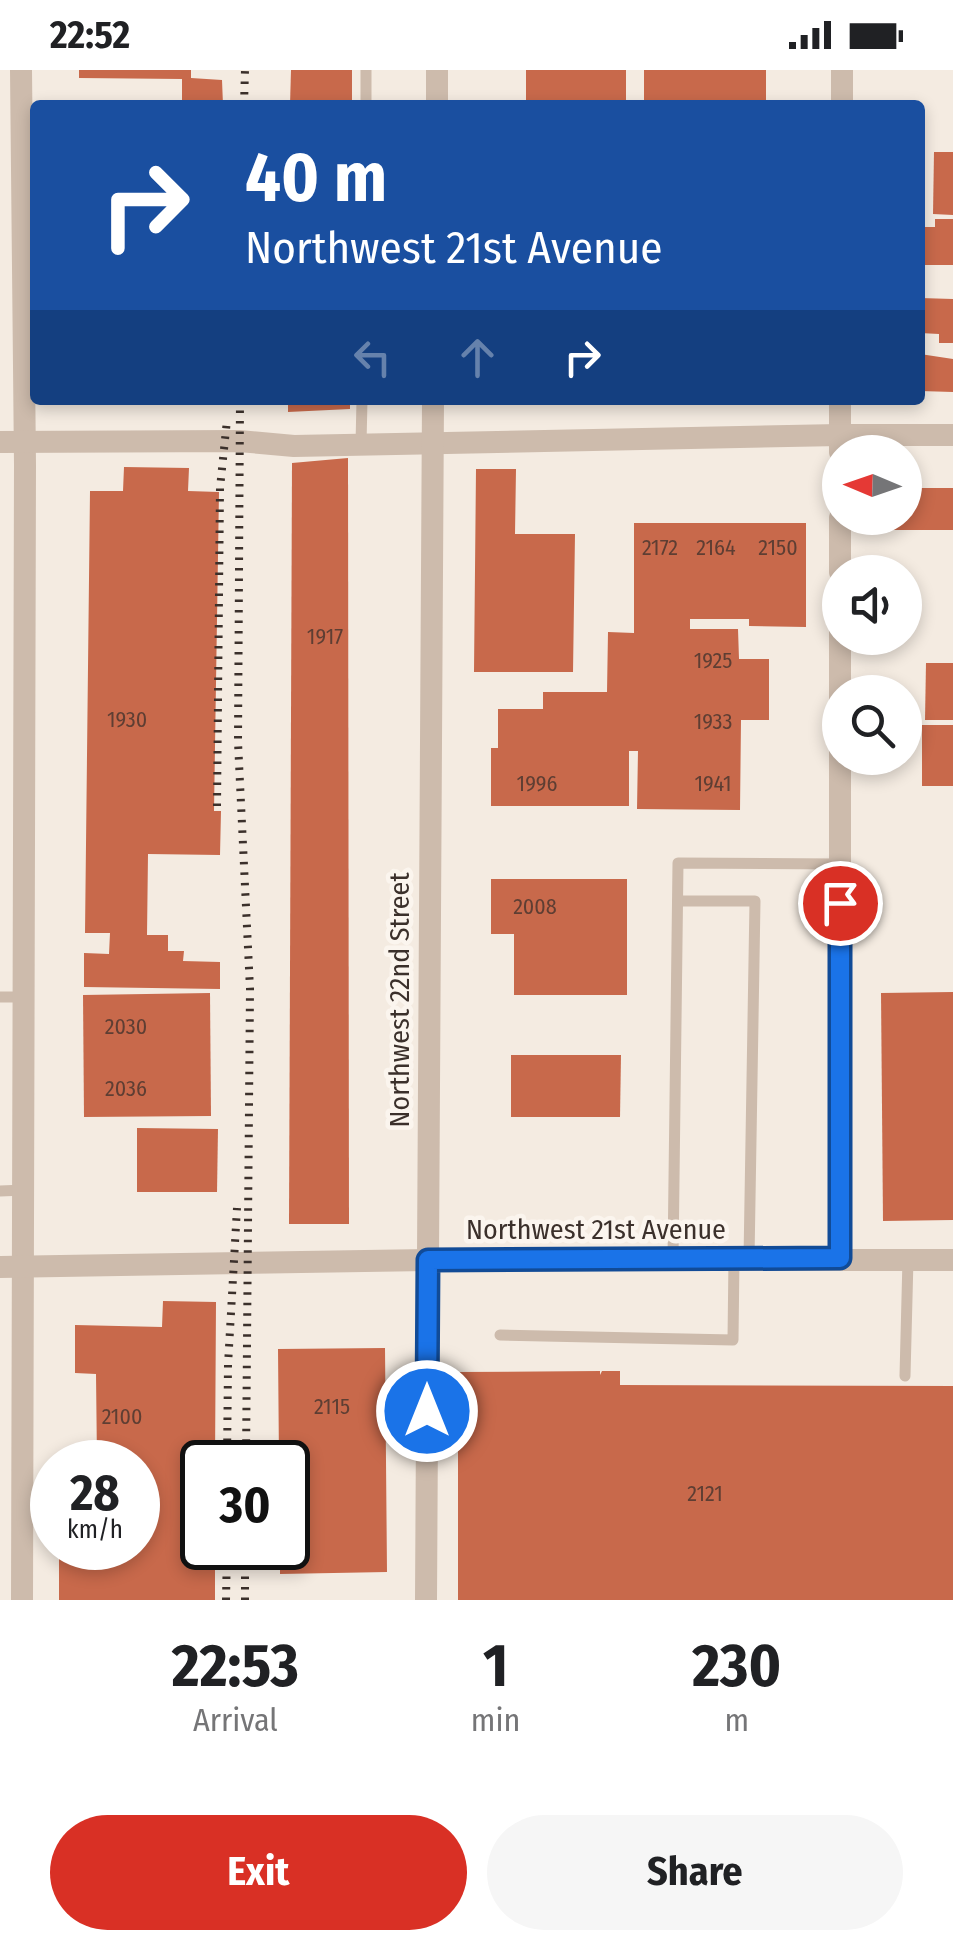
<!DOCTYPE html>
<html lang="en">
<head>
<meta charset="utf-8">
<style>
  body { margin:0; font-family:"Fira Sans Condensed",sans-serif; background:#f6f6f6; color:#202124; height:100vh; display:flex; flex-direction:column; font-size:38px; white-space:nowrap }
  * { box-sizing:border-box; margin:0 }
  p { font-size:32px; color:#757577 }
  .icon { flex:none; width:55px; height:55px; fill:none; stroke:currentColor; stroke-width:2; stroke-linecap:round; stroke-linejoin:round }
  .map { position:relative; height:1530px; overflow:hidden }
  .drawer { display:flex; flex-direction:column; background:#fff; flex:1 }
  .drawer>* { flex:none }
  .hud { position:absolute; left:30px; top:30px; width:895px; height:305px; border-radius:10px; box-shadow:0 5px 15px #0003; background:#1a4fa0; color:#fff; overflow:hidden }
  .needle { width:65px; rotate:272deg }
  .fabs { position:absolute; left:822px; top:365px; display:grid; gap:20px }
  .fabs a { display:grid; place-items:center; width:100px; height:100px; border-radius:50%; background:#fff; box-shadow:0 5px 15px #0003; font-size:50px }
  .speed { position:absolute; left:30px; top:1370px; display:flex; gap:20px; font-size:50px; font-weight:700; text-align:center }
  .speed>* { display:grid; place-content:center; width:130px; height:130px; border-radius:50%; background:#fff; box-shadow:0 5px 15px #0003; line-height:1 }
  .speed small { font-size:25px; font-weight:400 }
  .speed .limit { border:5px solid #111; border-radius:15px; background:#fff; color:#111 }
  .pin { position:absolute; display:grid; place-items:center; width:85px; height:85px; color:#fff; margin:-42px; border:5px solid #fff; border-radius:50%; box-shadow:0 2px 10px #0007 }
  .me { position:absolute; width:110px; margin:-55px; rotate:0deg; stroke-linejoin:round; filter:drop-shadow(0 0 8px #0008) }
  .turn { display:flex; align-items:center; gap:35px; height:210px; padding:0 50px; font-size:45px }
  .turn .icon { width:130px; height:130px; stroke-width:2.5 }
  .turn b { display:block; font-size:70px; line-height:85px }
  .lanes { display:flex; align-items:center; height:95px; padding:0 50px; background:#0003; justify-content:center; gap:50px; direction:ltr }
  .lanes .off { opacity:.35 }
  .eta { display:flex; justify-content:space-evenly; align-items:center; height:170px; text-align:center }
  .eta b { font-size:60px; font-weight:700; line-height:70px }
  .action { display:flex; gap:20px; margin-top:auto; padding:20px 50px }
  .action a { flex:1; height:115px; border-radius:60px; background:#d93025; color:#fff; font-size:40px; font-weight:700; line-height:115px; text-align:center }
  .action a+a { background:#f6f6f6; color:#202124 }
  .status { display:flex; justify-content:space-between; align-items:center; height:70px; padding:0 50px; background:#fff; direction:ltr }
  .status svg { height:28px; fill:currentColor }
  .map>svg:first-child { display:block }
</style>
</head>
<body>
<div class="status"><b>22:52</b><svg viewBox="0 0 49 12"><path d="M0 12V9h3v3zM5 12V6h3v6zM10 12V3h3v9zM15 12V0h3v12zM26 1h20v11H26zM47 4h2v5h-2z"/></svg></div>
<div class="map">
<svg width="953" height="1530" viewBox="0 0 953 1530">
  <rect width="100%" height="100%" fill="#f4ebe1"/>
  <g fill="#c8694b">
    <path d="M79,0H191V8L222,10L223,35H182V9L79,8Z"/>
    <path d="M291,0H352V35H290Z"/>
    <rect x="526" y="0" width="100" height="35"/>
    <path d="M644,0H766V30L644,31Z"/>
    <path d="M934,82H953V145L933,144Z"/>
    <path d="M935,149H953V195H920V157H935Z"/>
    <path d="M920,228L953,229V273H939V264L920,263Z"/>
    <path d="M920,284L953,289V322L920,321Z"/>
    <path d="M288,330H350V339L288,342Z"/>
    <path d="M348,388L349,1154H289L292,393Z"/>
    <path d="M124,397L189,398L188,421L219,422L214,741H221L220,785L148,784L147,865H168V881H184L183,891L220,892V919L84,917V883L109,884L110,863H85L90,421H123Z"/>
    <path d="M476,399H516L515,464H575L573,602H474Z"/>
    <path d="M905,418H953V460H878V448H905Z"/>
    <path d="M634,453H806V557L749,556V549H690V559H738L739,589H769V650H741L740,740L637,739L638,681H629V736H491V678H498V639H543V622H607L608,562L634,563Z"/>
    <path d="M926,593H953V650H925Z"/>
    <rect x="922" y="655" width="31" height="61"/>
    <path d="M491,809H627V925H514V864H491Z"/>
    <path d="M953,922V1150L883,1151L881,923Z"/>
    <path d="M210,923L211,1046L84,1047L83,925Z"/>
    <path d="M511,985H621L620,1047H511Z"/>
    <path d="M137,1058L218,1059L217,1122H137Z"/>
    <path d="M163,1231L216,1232L215,1392H202V1478H215V1530H59V1478H138V1392H97L96,1304L75,1303V1255L162,1257Z"/>
    <path d="M385,1278L387,1502L280,1504V1478H288V1392H279L278,1279Z"/>
    <path d="M600,1301V1305L602,1301H620V1315L953,1316V1530H458V1302Z"/>
  </g>
  <g fill="none" stroke-linecap="round" stroke-linejoin="round">
    <g stroke="#cdbbac" stroke-width="11">
      <path d="M366,35V0"/>
      <path d="M361,374L362,330"/>
      <path d="M678,831H755L749,1189"/>
      <path d="M0,927H25"/>
      <path d="M0,1121L25,1120"/>
      <path d="M673,1189L678,793L840,794"/>
      <path d="M500,1265L733,1270L734,1188"/>
      <path d="M905,1306L908,1189"/>
    </g>
    <g stroke="#cdbbac" stroke-width="22">
      <path d="M21,0L25,395L22,1530"/>
      <path d="M437,35V0"/>
      <path d="M842,35V0"/>
      <path d="M0,372L239,371L294,376L840,365H953"/>
      <path d="M840,382V330"/>
      <path d="M840,502V448"/>
      <path d="M840,1188V532"/>
      <path d="M0,1197L428,1190H953"/>
      <path d="M426,1530L433,330"/>
    </g>
    <g stroke="#3b302b" stroke-width="8" stroke-dasharray="2.5 8" stroke-linecap="butt">
      <path d="M244,35L245,0"/>
      <path d="M240,330L238,672L250,919L246,1392"/>
      <path d="M217,736L220,418L227,350"/>
      <path d="M227,1392L228,1295L237,1138"/>
      <path d="M226,1530L227,1478"/>
      <path d="M245,1530V1478"/>
    </g>
  </g>
  <g fill="none" stroke-linecap="round" stroke-linejoin="round">
    <defs>
      <path id="route" d="M427,1341L428,1190L840,1188V833"/>
    </defs>
    <use href="#route" stroke="#114b97" stroke-width="25"/>
    <use href="#route" stroke="#1a73e8" stroke-width="18"/>
  </g>
  <g text-anchor="middle" dominant-baseline="central" stroke-width="9" stroke-linejoin="round" paint-order="stroke">
    <g font-size="22" fill="#5e3e33">
      <text x="660" y="477">2172</text>
      <text x="716" y="477">2164</text>
      <text x="778" y="477">2150</text>
      <text x="325" y="566">1917</text>
      <text x="713" y="590">1925</text>
      <text x="127" y="649">1930</text>
      <text x="713" y="651">1933</text>
      <text x="537" y="713">1996</text>
      <text x="713" y="713">1941</text>
      <text x="535" y="836">2008</text>
      <text x="126" y="956">2030</text>
      <text x="126" y="1018">2036</text>
      <text x="332" y="1336">2115</text>
      <text x="122" y="1346">2100</text>
      <text x="705" y="1423">2121</text>
    </g>
    <g font-size="28" fill="#3b302b" stroke="#fbf5ee">
      <text transform="translate(399 930) rotate(-90)">Northwest 22nd Street</text>
      <text x="596" y="1159">Northwest 21st Avenue</text>
    </g>
  </g>
</svg>
<div class="fabs">
<a><svg class="needle" viewBox="-14 -14 28 28"><path d="M0-13l5 13h-10z" fill="#e53935"/><path d="M0 13l5-13h-10z" fill="#757577"/></svg></a>
<a><svg class="icon" aria-label="sound" viewBox="0 0 24 24"><path d="M4 9h4l5-4v14l-5-4H4zM17 9q2 3 0 6"/></svg></a>
<a><svg class="icon" aria-label="search" viewBox="0 0 24 24"><circle cx="10" cy="10" r="6"/><path d="M15 15l6 6"/></svg></a>
</div>
<div class="speed"><div>28<small>km/h</small></div><div class="limit">30</div></div>
<div class="pin" style="left:840px;top:833px;background:#d93025"><svg class="icon" aria-label="arrive" viewBox="0 0 24 24"><path d="M6 21V4h12l-3 4 3 4H6"/></svg></div>
<svg class="me" style="left:427px;top:1341px" viewBox="-20 -20 40 40"><circle r="17" fill="#1a73e8" stroke="#fff" stroke-width="3"/><path d="M0-11L8 9 0 5-8 9z" fill="#fff"/></svg>
<div class="hud">
<div class="turn"><svg class="icon" aria-label="right" viewBox="0 0 24 24"><path d="M7 20v-9h11M14 6l5 5-5 5"/></svg><div><b>40 m</b>Northwest 21st Avenue</div></div>
<div class="lanes"><svg class="icon off" aria-label="left" viewBox="0 0 24 24"><path d="M17 20v-9H6M10 6l-5 5 5 5"/></svg><svg class="icon off" aria-label="ahead" viewBox="0 0 24 24"><path d="M12 20V5M6 11l6-6 6 6"/></svg><svg class="icon" aria-label="right" viewBox="0 0 24 24"><path d="M7 20v-9h11M14 6l5 5-5 5"/></svg></div>
</div>
</div>
<section class="drawer">
<div class="eta">
<div><b>22:53</b><p>Arrival</p></div>
<div><b>1</b><p>min</p></div>
<div><b>230</b><p>m</p></div>
</div>
<div class="action"><a>Exit</a><a>Share</a></div>
</section>
</body>
</html>
